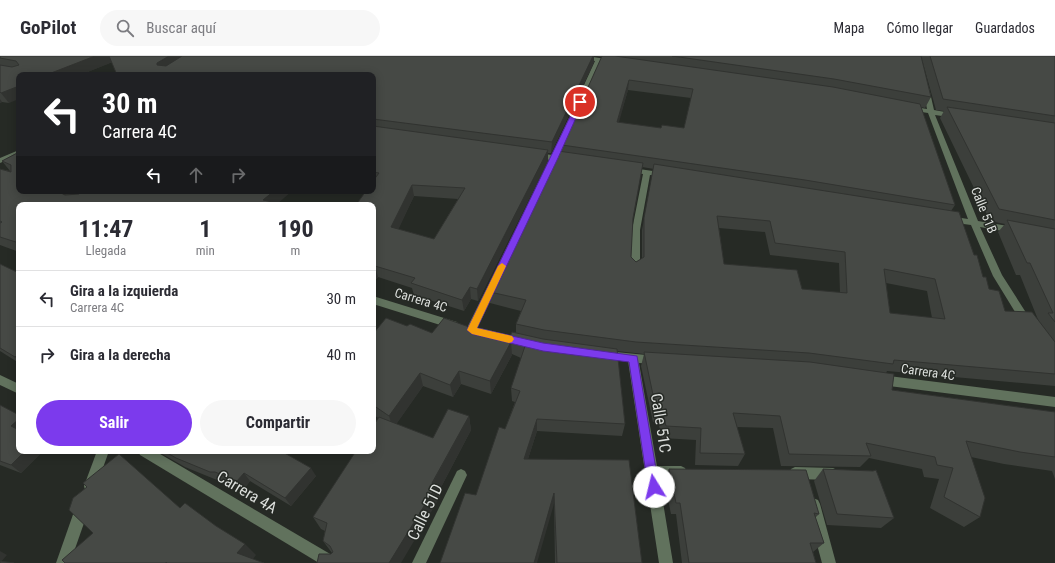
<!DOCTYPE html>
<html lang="es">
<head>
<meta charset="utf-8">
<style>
  body { margin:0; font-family:"Roboto Condensed",sans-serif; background:#f7f7f7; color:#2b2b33; height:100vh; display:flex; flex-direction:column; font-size:15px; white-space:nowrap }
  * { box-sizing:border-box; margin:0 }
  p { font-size:13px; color:#7c7c81 }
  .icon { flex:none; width:22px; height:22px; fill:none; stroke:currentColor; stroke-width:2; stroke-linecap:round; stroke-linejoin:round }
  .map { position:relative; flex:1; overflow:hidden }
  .details { position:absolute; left:16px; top:146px; width:360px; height:252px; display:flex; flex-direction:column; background:#fff; border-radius:8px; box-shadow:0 2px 10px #0003 }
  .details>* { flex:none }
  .banner { position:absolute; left:16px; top:16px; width:360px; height:122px; border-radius:8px; box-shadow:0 2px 10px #0003; background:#202124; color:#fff; overflow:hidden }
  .pin { position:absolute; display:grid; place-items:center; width:34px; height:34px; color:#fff; margin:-17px; border:2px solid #fff; border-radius:50%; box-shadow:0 1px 4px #0007 }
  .me { position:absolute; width:44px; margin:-22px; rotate:351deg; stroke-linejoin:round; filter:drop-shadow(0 0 3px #0008) }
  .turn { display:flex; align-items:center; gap:14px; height:84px; padding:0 20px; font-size:18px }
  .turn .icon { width:52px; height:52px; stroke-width:2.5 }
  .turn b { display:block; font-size:28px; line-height:34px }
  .lanes { display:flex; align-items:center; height:38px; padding:0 20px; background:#0003; justify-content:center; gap:20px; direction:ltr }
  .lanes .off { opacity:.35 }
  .eta { display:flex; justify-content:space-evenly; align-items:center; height:68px; text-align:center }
  .eta b { font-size:24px; font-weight:700; line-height:28px }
  .action { display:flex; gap:8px; margin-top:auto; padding:8px 20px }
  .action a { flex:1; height:46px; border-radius:24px; background:#7c3aed; color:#fff; font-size:16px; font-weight:700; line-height:46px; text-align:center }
  .action a+a { background:#f7f7f7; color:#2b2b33 }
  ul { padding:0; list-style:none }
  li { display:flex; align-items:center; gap:12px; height:56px; padding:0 20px; border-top:1px solid #e1e1e2 }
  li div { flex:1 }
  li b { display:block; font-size:15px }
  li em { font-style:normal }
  header { display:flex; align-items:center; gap:24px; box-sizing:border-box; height:56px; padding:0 20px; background:#fff; border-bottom:1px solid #e1e1e2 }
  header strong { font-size:19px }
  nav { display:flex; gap:22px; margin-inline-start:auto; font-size:14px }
  .search { width:280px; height:36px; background:#f7f7f7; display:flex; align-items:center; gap:10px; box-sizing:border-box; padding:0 14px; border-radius:22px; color:#7c7c81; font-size:15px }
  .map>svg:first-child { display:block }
</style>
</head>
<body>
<header>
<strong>GoPilot</strong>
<div class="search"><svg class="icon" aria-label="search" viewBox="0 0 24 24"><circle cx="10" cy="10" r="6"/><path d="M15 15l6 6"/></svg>Buscar aquí</div>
<nav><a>Mapa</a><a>Cómo llegar</a><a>Guardados</a></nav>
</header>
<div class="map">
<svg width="1055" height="507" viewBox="0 0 1055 507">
  <rect width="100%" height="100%" fill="#262a25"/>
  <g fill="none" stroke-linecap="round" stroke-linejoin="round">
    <g fill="#61725d" fill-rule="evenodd">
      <path d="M571,0H586L613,4L616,6L613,8L601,6L559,100L570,102L571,104L567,106L557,105L477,273L480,272L521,282L525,283L526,286L525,289L521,290L480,280L476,279L475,276L471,278L467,277L466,274L550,104L533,101L532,99L536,97L552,99L595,5Z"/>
      <path d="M926,30L929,32L934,54L956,58L959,60L956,62L935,59L978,165L1014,171L1018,174L1014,177L980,171L1002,219L1032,266L1031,269H1023L993,220L971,169L949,166L945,163L949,160L968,163L928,57L909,54L906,52L909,50L927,53L923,32Z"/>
      <path d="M19,94V99L0,107V102Z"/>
      <path d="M626,111L666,117L670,119L666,121L650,119L640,174V213L635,216L630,213L632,174L643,118L626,115Z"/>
      <path d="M373,240L457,266L458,269L457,272L453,273L373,248Z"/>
      <path d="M606,295L656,300L660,301L661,304L660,307L656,308L639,307L657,410H681L685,412L687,416L685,420L681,422H659L673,507H659L628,305L602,302L601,299L602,296Z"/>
      <path d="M0,319L19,328V338L0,329Z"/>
      <path d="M881,319L1055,341V351L881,329L877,327L875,324L877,321Z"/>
      <path d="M97,395H109L95,434L90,436L85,434L84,430Z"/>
      <path d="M138,395H155L337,502L339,507H319L140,399Z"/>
      <path d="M795,411L833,412L837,414L839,418L837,422L833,424L795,423L791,421L789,417L791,413Z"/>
      <path d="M461,413L465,415L467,419L426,507H412L457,415Z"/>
      <path d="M813,442L818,444L820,448L836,507H822L806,448L808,444Z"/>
      <path d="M83,444L88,446L90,450L70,507H56L76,450L78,446Z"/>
    </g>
  </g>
  <g fill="#3c3f3b" fill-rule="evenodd">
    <path d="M0,0H594V6L551,97H548V105L478,245L471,243L464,255L414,239L412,232L378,221L373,227V19L112,6L80,19H19L9,47L2,46L0,47ZM414,140L458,143L434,183L398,173Z"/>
    <path d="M597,0H921L931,41L925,52L921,51L955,149L951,155L974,199L983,221L989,233L1005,255L1039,266L1020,219H1016L998,176L1005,168L990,165L940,62L944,55L936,54L921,0H1055V330L887,315L886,317L892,334L1055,356V423L1052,415L1004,408L971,401L980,461L964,471L930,452L939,423L924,421L922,413L869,402L860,411L781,410L773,372L737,371L745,398L738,410L695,409L696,384L662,382L658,366H653L641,310L644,298L617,295L625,368L622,380L537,375L528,403L642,507H555L554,448L476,439L505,373L515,346L512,345L511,332L521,302L512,298V299L491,338L461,328L453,341L423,330L396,368L433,382L469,360L471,374L439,435L440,441L331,498L332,497L323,485L325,475L321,473L313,461L378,362L373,358V278L407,270L432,277L509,285V283L516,277V268L521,255L490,247V236L561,96L562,89L602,1ZM628,34L691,42L684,72H661L618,67ZM642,111L654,113L642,174V203L636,206L631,201L632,164ZM719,172L765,176L770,199L839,207L840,237L802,233L724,208ZM886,227L927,235L932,262L890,257Z"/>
    <path d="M19,96V135L65,139H66L58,135H292L19,149V196L0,189V113L10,115L2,105Z"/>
    <path d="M0,208L19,217V307L0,295Z"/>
    <path d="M0,349L19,395H43L21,417L0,409Z"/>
    <path d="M157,395H281L316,420L291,450L250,425L244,433L223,424H217L185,411Z"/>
    <path d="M669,413L819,458L815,462L824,487L813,496L816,507H682L676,458H671L664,424Z"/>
    <path d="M823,413L873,415L894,462L881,472L827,469L814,425Z"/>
  </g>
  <g fill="#313330">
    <path d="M95,0H109L113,6L80,19H46Z"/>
    <path d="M169,0H191L162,18L157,9V7Z"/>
    <path d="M593,0H594V6L551,97L552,86Z"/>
    <path d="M629,24L628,34L616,77L617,66Z"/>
    <path d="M19,30V43L9,47L1,37Z"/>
    <path d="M0,43L2,46L0,47Z"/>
    <path d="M548,94V105L478,245L477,233Z"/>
    <path d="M412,129L414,140L394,183L391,171Z"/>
    <path d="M274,135H292L276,149L263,144Z"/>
    <path d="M375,210L378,221L373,227V212Z"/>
    <path d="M470,231L471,243L464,255L462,244Z"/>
    <path d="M511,286L512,299L491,338L490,325Z"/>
    <path d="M16,300L19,303V305L15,301Z"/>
    <path d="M459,315L461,328L453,341L450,329Z"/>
    <path d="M420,317L423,330L393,373L389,360Z"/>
    <path d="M469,360L471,374L439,435L440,441L401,507H389Z"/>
    <path d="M19,363V377L11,370Z"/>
    <path d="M537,363V375L524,415V403Z"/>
    <path d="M25,395H43L21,417L11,409Z"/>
    <path d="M311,412L316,420L291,450L285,442Z"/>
    <path d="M244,417L250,425L244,433L237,425Z"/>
    <path d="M554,437V448L537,507H534Z"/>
    <path d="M245,488L256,499L250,507L237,497Z"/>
    <path d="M0,495L7,499L0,507Z"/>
  </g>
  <g fill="#464945" stroke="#313330" fill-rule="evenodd">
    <path d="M0,0H95L46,19H19V30L1,37L0,36V9L12,11L19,9L16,5L0,2Z"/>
    <path d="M109,0H169L157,7V9L166,10L182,0H593L552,86L373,63V19H117Z"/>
    <path d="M602,0H615L833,31L920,48L955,149L805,124L562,89ZM629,24L693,33L684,72L662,69L661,72L617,66Z"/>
    <path d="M672,0H921L931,41L834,23Z"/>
    <path d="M930,0H1055V60L943,43Z"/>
    <path d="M947,51L1055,67V164L999,153Z"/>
    <path d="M373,70L548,94L477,233L470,231L462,244L411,227L415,222L375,210L373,212V149H356L366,135H373V125L379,117L373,116ZM412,129L465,132L434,183L391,171Z"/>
    <path d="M558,95L643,107L633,162L631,201L636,206L644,201V162L654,108L959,156L974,199H977L983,221H986L989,233L999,235L1005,255L1032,256L1055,286V318L894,304L893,308L809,297L636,286L544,274L516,268L526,244L490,236ZM717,160L770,165L775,187L845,196L847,237L802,233L797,214L724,208ZM884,213L935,223L945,263L890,257Z"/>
    <path d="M19,96V135H57L65,139L79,138L78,136L76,135H274L263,144L288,149H19V187L0,181V167L2,166L0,165V113L11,116V109L2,105Z"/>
    <path d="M1007,164L1055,173V266L1048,257H1053L1030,207H1027Z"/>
    <path d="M0,208L19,217V302L16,300L15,301L0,292Z"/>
    <path d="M386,262L407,270L410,268L432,277L444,262L511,286L490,325L459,315L450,329L420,317L389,360L373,349V278Z"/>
    <path d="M512,276L543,283L617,293L625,368L537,363L524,403L629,404L642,507H557L554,437L534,507H440L465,437L476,439L499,371L505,373L520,335L511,332L525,290L509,283Z"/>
    <path d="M644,296L810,306L894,318L892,334L1055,356V401L1020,396L966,385L985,442L980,461L944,441L953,412L937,409L935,401L866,387L871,400L789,398L780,360L733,357L745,398L700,397L701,372L666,370L662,354L656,353Z"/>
    <path d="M0,349L19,359V363L11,370L19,374V395H25L11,409L0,405Z"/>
    <path d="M448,353L469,360L432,427L437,429L389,507H317L319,498H331L333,496L330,490L323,485L327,467L313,461L356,395H373V370L379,361L433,382Z"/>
    <path d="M164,395H281L311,412L285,442L244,417L237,425L215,416H210L176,402Z"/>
    <path d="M119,398L180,452L185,447L216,470L245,488L237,497L264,507H167L166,506V507H65L62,504L93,477L69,454L73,442L87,431L83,427Z"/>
    <path d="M669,413L806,414L819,458L814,457L824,487H810L816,507H689L680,447H676Z"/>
    <path d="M823,413L873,415L876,414L894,462L837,458Z"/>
    <path d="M0,505L14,507H0Z"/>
  </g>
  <path fill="#7c3aed" stroke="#51269a" d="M578,44L583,46L558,102L477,272L543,287L637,300L659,431L658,435L654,436L649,435L648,431L629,306L543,295L472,278L467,274Z"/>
  <path fill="#f59e0b" d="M502,207L506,210L477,272L512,280L514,283L512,286L509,287L472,278L467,274L498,210Z"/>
  <g text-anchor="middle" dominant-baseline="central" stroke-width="3" stroke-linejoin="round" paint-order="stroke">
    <g font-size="13" fill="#dcdfdc" stroke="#262a25">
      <text transform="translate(984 154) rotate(68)">Calle 51B</text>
      <text transform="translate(421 244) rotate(17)">Carrera 4C</text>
      <text transform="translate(928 316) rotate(8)">Carrera 4C</text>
    </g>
    <g font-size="16" fill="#dcdfdc" stroke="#262a25">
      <text transform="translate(661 367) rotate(81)">Calle 51C</text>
      <text transform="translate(247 436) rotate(31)">Carrera 4A</text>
      <text transform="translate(425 456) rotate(-64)">Calle 51D</text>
    </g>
  </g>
</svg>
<div class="pin" style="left:580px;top:46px;background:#d93025"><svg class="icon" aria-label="arrive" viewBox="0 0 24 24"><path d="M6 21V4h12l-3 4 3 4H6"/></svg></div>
<svg class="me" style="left:654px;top:431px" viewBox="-20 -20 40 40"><circle r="19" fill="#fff"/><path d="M0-13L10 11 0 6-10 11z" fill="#7c3aed"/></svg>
<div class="banner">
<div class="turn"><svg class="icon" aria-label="left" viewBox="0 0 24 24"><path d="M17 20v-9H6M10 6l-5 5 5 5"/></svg><div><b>30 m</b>Carrera 4C</div></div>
<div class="lanes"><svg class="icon" aria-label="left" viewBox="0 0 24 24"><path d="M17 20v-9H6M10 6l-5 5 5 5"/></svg><svg class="icon off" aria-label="ahead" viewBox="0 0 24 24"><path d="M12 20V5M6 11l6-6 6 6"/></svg><svg class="icon off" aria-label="right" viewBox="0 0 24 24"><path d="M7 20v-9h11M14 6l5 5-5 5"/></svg></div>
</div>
<section class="details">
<div class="eta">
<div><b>11:47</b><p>Llegada</p></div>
<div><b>1</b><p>min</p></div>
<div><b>190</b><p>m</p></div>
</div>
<ul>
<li><svg class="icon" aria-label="left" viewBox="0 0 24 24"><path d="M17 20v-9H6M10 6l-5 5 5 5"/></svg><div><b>Gira a la izquierda</b><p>Carrera 4C</p></div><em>30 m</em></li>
<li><svg class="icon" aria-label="right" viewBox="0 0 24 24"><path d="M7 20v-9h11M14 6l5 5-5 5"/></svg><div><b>Gira a la derecha</b></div><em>40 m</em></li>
</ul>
<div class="action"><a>Salir</a><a>Compartir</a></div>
</section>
</div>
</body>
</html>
